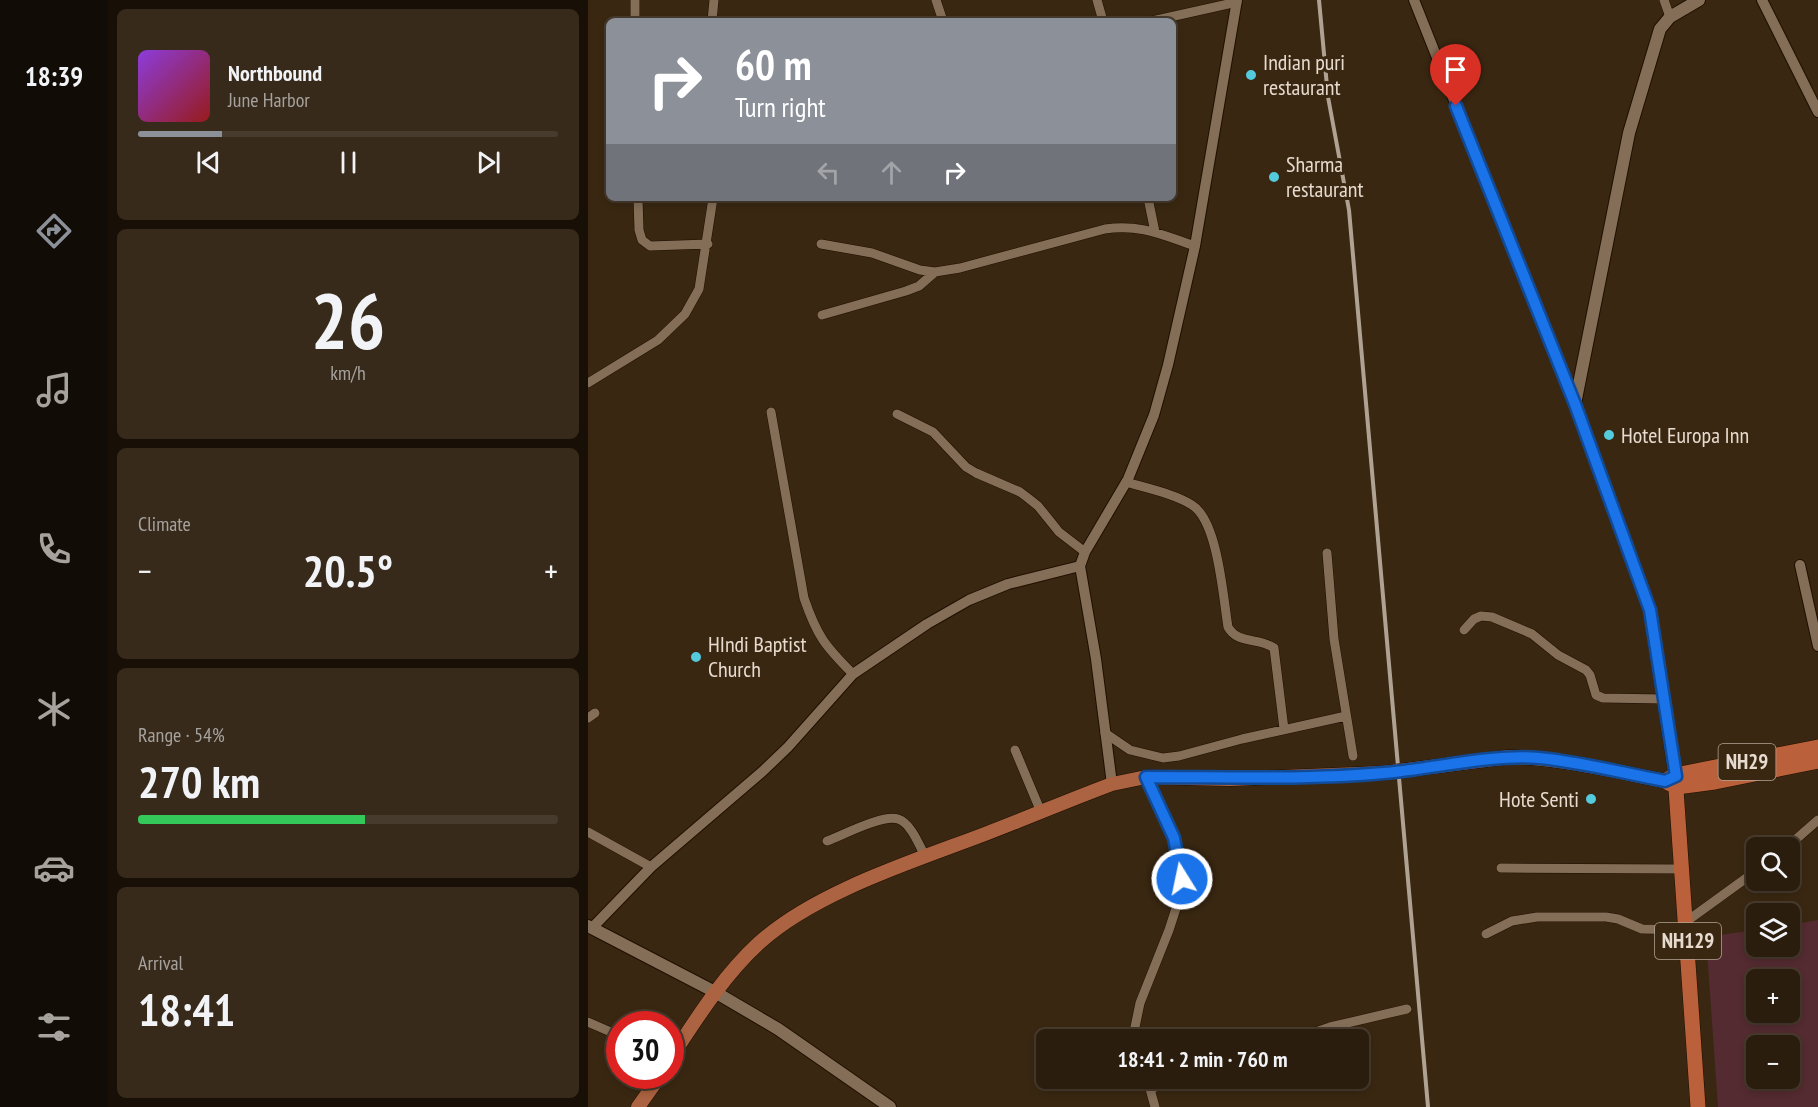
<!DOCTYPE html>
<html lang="en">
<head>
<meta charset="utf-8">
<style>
  body { margin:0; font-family:"PT Sans Narrow",sans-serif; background:#372a1b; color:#f1f3f6; height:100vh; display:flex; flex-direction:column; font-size:22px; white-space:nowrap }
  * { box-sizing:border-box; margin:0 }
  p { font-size:20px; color:#a6a29d }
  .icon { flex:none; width:33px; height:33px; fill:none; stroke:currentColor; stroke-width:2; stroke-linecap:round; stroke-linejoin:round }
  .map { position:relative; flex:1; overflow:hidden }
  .drawer { display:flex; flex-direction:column; gap:9px; padding:9px; background:#181007; width:480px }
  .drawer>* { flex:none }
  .top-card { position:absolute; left:18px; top:18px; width:570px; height:183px; border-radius:9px; box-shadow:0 3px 9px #0003,0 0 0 2px #473b2e; background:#8c9099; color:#fff; overflow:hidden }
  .controls { position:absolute; left:1158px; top:837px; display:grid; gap:12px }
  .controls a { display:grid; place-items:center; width:54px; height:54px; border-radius:9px; background:#2b1d0d; box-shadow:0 3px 9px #0003,0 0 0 2px #473b2e; font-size:30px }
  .speed { position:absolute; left:18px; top:1011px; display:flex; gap:12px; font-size:30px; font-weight:700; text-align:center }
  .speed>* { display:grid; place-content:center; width:78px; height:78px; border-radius:50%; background:#2b1d0d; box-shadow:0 3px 9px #0003,0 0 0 2px #473b2e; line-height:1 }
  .speed .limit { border:9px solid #d22; background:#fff; color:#111 }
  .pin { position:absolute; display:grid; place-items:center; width:51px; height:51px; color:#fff; margin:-62px -26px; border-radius:50% 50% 50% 0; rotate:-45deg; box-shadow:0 0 6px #0007 }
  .pin .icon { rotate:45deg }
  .me { position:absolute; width:66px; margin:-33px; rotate:350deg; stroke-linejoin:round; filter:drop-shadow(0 0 4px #0008) }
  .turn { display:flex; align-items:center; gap:21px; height:126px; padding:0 30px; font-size:27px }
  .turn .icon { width:78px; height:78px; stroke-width:2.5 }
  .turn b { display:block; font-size:42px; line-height:51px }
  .lanes { display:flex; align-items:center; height:57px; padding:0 30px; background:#0003; justify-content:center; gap:30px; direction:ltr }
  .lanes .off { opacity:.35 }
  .big { font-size:45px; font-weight:800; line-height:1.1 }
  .drawer .widget { flex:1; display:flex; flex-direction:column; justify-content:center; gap:9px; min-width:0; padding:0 21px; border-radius:9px; background:#372a1b }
  .drawer .dial { align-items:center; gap:0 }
  .dial b { font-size:78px; line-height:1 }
  .song { display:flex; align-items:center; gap:18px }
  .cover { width:72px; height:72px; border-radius:9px; background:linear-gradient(135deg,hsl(270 70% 55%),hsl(0 70% 35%)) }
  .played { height:6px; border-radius:3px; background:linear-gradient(90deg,#8c9099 20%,#473b2e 20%) }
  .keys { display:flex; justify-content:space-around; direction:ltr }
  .heat { display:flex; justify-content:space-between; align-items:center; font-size:33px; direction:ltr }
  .charge { height:9px; border-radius:4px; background:linear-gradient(90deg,#34c759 54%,#473b2e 0) }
  .trip { position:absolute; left:448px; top:1029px; width:333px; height:60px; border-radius:9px; background:#2b1d0d; box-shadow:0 3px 9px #0003,0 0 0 2px #473b2e; font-weight:800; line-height:60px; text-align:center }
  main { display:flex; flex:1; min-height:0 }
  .dock { display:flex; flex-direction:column; width:108px; justify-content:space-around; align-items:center; background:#110c05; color:#a6a29d }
  .dock .icon { width:42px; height:42px }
  .dock .active { color:#8c9099 }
  .dock b { font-size:27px; color:#f1f3f6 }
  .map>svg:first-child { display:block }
  .green { fill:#532b30; fill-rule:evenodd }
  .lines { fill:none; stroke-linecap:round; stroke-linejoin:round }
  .minor-casing { stroke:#200f00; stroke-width:10 }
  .tertiary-casing { stroke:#200f00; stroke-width:12 }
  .secondary-casing { stroke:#200f00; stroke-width:14 }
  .primary-casing { stroke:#200f00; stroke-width:15 }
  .trunk-casing { stroke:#200f00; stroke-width:16 }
  .minor { stroke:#846e57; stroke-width:9 }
  .tertiary { stroke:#846e57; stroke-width:10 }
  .secondary { stroke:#846e57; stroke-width:12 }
  .primary { stroke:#ac6341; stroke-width:14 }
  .trunk { stroke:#ba603a; stroke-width:15 }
  .rail { stroke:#b0a293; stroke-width:4 }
  .primary-bridge-casing { stroke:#200f00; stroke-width:15; stroke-linecap:butt }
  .primary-bridge { stroke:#ac6341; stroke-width:14 }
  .route-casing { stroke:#114b97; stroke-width:15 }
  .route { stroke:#1a73e8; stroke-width:10 }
  .poi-dot { fill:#54cadd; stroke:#392711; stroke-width:2 }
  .labels { text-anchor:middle; stroke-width:6; stroke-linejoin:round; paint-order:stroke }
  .shield { fill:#392711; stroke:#b3a596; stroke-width:1.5 }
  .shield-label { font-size:21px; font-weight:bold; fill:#e7dbcf }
  .poi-label { font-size:22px; fill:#e7dbcf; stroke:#392711; text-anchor:start }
</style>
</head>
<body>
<main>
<nav class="dock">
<b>18:39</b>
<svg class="icon active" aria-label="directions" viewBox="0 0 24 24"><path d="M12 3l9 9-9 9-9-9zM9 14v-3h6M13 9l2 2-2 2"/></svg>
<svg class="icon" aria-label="music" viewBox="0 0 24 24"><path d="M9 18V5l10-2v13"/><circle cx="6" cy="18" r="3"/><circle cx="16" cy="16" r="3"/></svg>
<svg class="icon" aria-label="phone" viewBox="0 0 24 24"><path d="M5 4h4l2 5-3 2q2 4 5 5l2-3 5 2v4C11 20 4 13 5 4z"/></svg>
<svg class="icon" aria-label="climate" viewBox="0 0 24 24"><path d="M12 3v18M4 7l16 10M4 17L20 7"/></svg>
<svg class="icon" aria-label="car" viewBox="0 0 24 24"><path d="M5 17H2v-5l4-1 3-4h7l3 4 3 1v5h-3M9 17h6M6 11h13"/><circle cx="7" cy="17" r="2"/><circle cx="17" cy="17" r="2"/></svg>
<svg class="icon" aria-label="filters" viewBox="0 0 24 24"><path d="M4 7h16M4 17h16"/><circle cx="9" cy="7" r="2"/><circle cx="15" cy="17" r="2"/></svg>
</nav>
<section class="drawer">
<div class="widget">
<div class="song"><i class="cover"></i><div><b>Northbound</b><p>June Harbor</p></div></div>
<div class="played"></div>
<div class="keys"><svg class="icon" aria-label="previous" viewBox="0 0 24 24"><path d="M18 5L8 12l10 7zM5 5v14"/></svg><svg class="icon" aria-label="pause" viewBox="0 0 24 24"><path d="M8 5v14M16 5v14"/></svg><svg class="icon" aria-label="next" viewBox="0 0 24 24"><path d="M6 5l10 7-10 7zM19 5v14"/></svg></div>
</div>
<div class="widget dial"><b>26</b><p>km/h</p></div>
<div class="widget"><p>Climate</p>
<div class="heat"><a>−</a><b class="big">20.5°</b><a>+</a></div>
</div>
<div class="widget"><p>Range · 54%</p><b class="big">270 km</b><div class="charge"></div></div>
<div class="widget"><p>Arrival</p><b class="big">18:41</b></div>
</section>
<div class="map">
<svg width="1230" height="1107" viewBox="0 0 1230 1107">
  <rect width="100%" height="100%" fill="#392711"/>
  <path class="green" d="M1230,920V1107H1130L1118,937L1168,930V946H1202V925ZM1168,980H1202V1012H1168ZM1168,1046H1202V1078H1168Z"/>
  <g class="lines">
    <g class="minor-casing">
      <path id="minor" d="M348,0L355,21
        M509,0L515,21
        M1076,0L1082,17
        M47,21V0
        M124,21L126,0
        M564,21L649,2
        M50,198L51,230L54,240L62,246L120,244
        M560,198L567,232
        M233,244L284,253L332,270L347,272L372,268L517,229C553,224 574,235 607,246
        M234,315L318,291L331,286L347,272
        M0,383L70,340L97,314L111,289L125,198
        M183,412L216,598C229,636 237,646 265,674
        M309,414L345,432L378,467L388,473L432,492L440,498L450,506L471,532L497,552
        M538,482C558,488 587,494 604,505C630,521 635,597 640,627C650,645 671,637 686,648L696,729
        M739,553L746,639L765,756
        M876,630L886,619L893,616L904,617L944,634L970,655L998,670L1002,675L1008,695L1015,698L1076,699
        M0,718L7,713
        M517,733L542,750L575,758L591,756L654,739L758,716
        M427,750L453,812
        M0,832L63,867
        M239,841C255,835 295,814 310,819C323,823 331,845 337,856
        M1198,848L1230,820
        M913,868L1095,869
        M1099,921L1168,871
        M898,934L924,921L949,917H1018L1030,919L1054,929L1099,930
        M0,1022L32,1036
        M550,1040L547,1027L552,1003L581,930L592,896L594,879L586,838L558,777
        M704,1040L742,1027L819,1009
        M559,1078L567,1107
        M562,1089L596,1078"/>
    </g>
    <g class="tertiary-casing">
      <path id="tertiary" d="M826,0L987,404
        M1174,0L1230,112
        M1212,565L1230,646
        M524,784L508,659L492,566L497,552L540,479L566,415L580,365L607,246L649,0
        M4,928L63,867L175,771L200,747L265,674L339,624L381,600L420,584L492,566"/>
    </g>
    <g class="secondary-casing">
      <path id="secondary" d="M1087,775L1062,610L987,404L1041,133L1072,29L1082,17L1111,0
        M0,926L127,992L190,1029L302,1107"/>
    </g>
    <g class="primary-casing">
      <path id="primary" d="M921,757C974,758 1025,771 1077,781
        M82,1059C109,1018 135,976 171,943C227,892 326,861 397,834C439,818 481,800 524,784L558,777L642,779
        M50,1107L72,1076"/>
    </g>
    <g class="trunk-casing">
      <path id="trunk" d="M1087,775L1110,1107
        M1077,781L1087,775L1230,747
        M1080,783L1089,787L1127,782L1230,761"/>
    </g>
    <use href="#minor" class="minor"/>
    <use href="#tertiary" class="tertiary"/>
    <use href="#secondary" class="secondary"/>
    <use href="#primary" class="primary"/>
    <use href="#trunk" class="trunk"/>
    <path class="rail" d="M731,0L740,97L761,210L840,1107"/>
    <g class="primary-bridge-casing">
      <path id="primary-bridge" d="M642,779L795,773L921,757"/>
    </g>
    <use href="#primary-bridge" class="primary-bridge"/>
  </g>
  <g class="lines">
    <g class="route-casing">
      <path id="route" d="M594,879L586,838L558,777C637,777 717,780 796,773C845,769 903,754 951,758C993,762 1035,773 1077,781L1088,776L1062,610L987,404L868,106"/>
    </g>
    <use href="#route" class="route"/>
  </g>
  <g class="poi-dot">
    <circle cx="663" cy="75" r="6"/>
    <circle cx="686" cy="177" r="6"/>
    <circle cx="1021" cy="435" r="6"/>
    <circle cx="108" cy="657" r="6"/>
    <circle cx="1003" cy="799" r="6"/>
  </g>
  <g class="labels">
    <g class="shield">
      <rect x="1130.5" y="744" width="57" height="36" rx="4.5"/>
      <rect x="1067" y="923" width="66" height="36" rx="4.5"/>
    </g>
    <g class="shield-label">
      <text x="1159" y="769">NH29</text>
      <text x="1100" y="948">NH129</text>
    </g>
    <g class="poi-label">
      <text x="675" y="70">Indian puri<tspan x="675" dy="25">restaurant</tspan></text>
      <text x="698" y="172">Sharma<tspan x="698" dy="25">restaurant</tspan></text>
      <text x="1033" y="443">Hotel Europa Inn</text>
      <text x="120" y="652">HIndi Baptist<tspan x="120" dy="25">Church</tspan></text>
      <text x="991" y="807" text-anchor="end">Hote Senti</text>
    </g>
  </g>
</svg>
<div class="controls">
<a><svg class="icon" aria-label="search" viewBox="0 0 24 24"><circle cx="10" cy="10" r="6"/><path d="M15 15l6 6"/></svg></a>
<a><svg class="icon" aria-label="layers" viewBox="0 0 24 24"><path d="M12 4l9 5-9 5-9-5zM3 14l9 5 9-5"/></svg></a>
<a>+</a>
<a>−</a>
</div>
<div class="speed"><div class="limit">30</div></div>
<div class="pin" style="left:868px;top:106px;background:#d93025"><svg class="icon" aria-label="arrive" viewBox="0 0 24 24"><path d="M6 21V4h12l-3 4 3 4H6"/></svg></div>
<svg class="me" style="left:594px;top:879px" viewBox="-20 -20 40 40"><circle r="17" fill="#1a73e8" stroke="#fff" stroke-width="3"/><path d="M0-11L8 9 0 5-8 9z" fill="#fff"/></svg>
<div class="trip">18:41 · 2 min · 760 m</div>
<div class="top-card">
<div class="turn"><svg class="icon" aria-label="right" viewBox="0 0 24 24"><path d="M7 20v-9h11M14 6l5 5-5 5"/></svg><div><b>60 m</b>Turn right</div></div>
<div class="lanes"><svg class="icon off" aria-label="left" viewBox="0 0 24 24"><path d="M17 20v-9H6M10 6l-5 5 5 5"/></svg><svg class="icon off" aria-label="ahead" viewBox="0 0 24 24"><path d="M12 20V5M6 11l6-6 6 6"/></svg><svg class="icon" aria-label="right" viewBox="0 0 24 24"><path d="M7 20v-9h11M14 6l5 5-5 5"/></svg></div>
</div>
</div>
</main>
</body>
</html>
